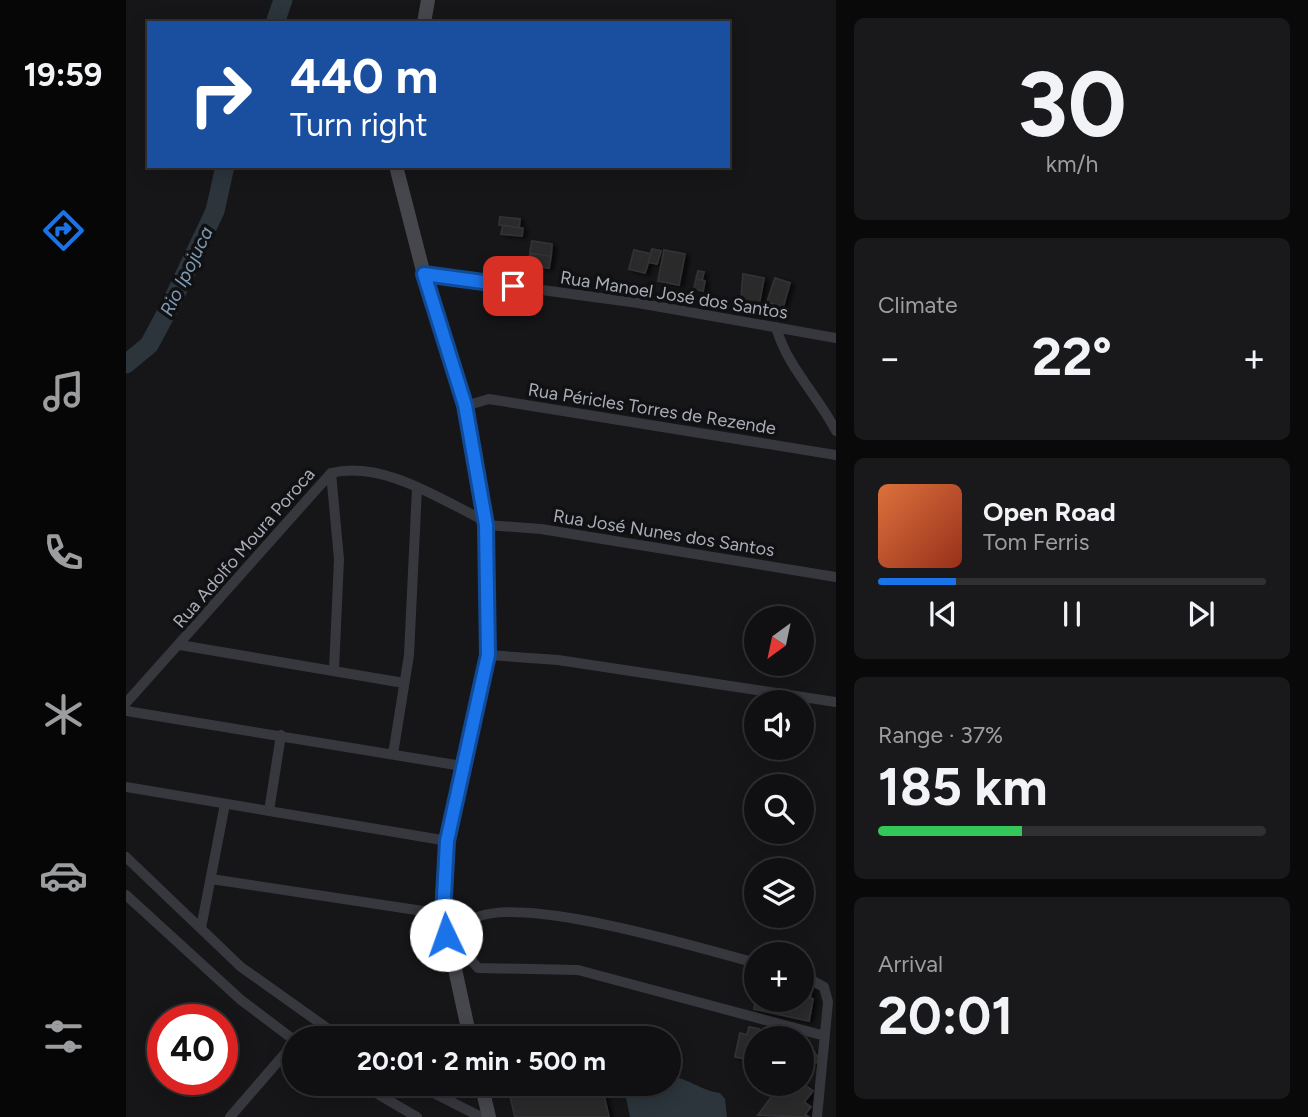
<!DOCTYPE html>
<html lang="en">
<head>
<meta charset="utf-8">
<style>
  body { margin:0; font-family:Figtree,sans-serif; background:#19191b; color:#f1f3f6; height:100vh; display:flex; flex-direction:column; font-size:26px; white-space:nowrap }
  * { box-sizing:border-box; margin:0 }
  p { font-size:23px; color:#9c9d9f }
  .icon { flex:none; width:38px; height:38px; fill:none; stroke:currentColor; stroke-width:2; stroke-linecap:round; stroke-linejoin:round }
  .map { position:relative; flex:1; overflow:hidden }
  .side { display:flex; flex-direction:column; gap:18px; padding:18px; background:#09090a; width:472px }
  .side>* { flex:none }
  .banner { position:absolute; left:21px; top:21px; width:583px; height:147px; border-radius:0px; box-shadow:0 4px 18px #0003,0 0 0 2px #303032; background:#1a4fa0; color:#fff; overflow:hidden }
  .needle { width:46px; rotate:213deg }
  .tools { position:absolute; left:618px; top:606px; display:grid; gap:14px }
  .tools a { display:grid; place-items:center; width:70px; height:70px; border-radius:50%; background:#101012; box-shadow:0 4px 18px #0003,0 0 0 2px #303032; font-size:35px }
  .speed { position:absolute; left:21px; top:1004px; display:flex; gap:14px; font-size:35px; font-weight:700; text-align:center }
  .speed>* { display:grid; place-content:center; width:91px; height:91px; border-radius:50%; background:#101012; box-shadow:0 4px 18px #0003,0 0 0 2px #303032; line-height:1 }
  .speed .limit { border:10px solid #d22; background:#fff; color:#111 }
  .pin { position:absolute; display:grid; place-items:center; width:60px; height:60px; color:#fff; margin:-30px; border-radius:14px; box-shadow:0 4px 10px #0006 }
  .me { position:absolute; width:77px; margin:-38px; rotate:357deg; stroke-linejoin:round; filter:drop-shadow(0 0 5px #0008) }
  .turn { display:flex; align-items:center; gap:24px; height:147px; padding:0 28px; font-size:32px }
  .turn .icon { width:91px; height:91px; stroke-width:2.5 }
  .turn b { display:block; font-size:49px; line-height:60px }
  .big { font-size:52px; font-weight:700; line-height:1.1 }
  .side .widget { flex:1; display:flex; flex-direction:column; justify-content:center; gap:10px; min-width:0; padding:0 24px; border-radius:10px; background:#19191b }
  .side .dial { align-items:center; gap:0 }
  .dial b { font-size:91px; line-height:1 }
  .song { display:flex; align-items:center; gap:21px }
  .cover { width:84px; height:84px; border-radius:10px; background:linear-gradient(135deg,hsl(20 70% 55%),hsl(10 70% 35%)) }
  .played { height:7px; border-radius:4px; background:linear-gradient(90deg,#1a73e8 20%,#303032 20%) }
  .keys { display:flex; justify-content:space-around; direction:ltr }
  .heat { display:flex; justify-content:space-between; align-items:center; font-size:38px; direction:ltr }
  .charge { height:10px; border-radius:5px; background:linear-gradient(90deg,#34c759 37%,#303032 0) }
  .trip { position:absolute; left:156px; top:1026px; width:399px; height:70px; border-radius:35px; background:#101012; box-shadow:0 4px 18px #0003,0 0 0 2px #303032; font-weight:700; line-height:70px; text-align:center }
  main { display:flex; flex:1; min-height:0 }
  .dock { display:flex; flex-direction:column; width:126px; justify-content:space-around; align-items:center; background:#060607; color:#9c9d9f }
  .dock .icon { width:49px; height:49px }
  .dock .selected { color:#1a73e8 }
  .dock b { font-size:32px; color:#f1f3f6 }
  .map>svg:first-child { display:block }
  .water { fill:#2c353c }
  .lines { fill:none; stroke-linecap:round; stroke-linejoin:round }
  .river { stroke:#2c353c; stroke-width:19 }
  .building { fill:#29292c; stroke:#303034; stroke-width:2; filter:url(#shadow) }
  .street { stroke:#37383d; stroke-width:10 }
  .secondary { stroke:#45474d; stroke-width:14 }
  .route-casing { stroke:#114b97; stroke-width:18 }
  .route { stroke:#1a73e8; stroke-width:12 }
  .labels { text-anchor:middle; stroke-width:7; stroke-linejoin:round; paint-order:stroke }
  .street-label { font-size:18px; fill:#a8adb8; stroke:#111113 }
  .water-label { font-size:19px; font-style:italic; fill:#7f9bb3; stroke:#111113 }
</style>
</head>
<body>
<main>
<nav class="dock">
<b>19:59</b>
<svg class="icon selected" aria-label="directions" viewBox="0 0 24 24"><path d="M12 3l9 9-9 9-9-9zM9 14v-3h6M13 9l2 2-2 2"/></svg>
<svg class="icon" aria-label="music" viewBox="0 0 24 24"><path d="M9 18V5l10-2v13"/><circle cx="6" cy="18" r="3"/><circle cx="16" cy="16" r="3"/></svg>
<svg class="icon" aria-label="phone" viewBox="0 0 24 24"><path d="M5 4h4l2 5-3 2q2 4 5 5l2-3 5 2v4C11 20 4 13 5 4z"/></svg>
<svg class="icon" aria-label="climate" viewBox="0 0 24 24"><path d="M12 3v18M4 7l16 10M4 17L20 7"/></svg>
<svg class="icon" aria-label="car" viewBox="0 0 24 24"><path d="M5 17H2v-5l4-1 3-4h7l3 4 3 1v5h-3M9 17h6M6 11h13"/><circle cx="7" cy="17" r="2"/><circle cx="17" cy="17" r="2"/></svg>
<svg class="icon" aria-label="filters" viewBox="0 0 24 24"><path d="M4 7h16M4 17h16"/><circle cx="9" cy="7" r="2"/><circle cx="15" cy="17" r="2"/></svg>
</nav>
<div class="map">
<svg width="710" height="1117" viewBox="0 0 710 1117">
  <defs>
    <filter id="shadow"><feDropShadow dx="4" dy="2" stdDeviation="2" flood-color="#0009"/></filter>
  </defs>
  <rect width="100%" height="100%" fill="#161618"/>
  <path class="water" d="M543,1076C563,1078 575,1091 594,1093L599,1099L601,1117H504L497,1083H542Z"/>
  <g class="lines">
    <path class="river" d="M149,23L157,0
      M0,364L23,345L43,308L89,211L99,166"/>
  </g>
  <path class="building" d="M374,217L394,219L393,228L373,225Z
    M377,225L397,228L396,236L375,234Z
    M406,241L426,244L425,256L404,253Z
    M526,249L535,251L531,264L522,262Z
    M508,250L525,254L519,273L503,269Z
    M538,250L559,254L553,285L532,281Z
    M404,253L425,256L423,268L403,265Z
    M572,271L578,272L576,280L570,279Z
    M617,274L638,278L633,305L615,301Z
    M649,278L664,283L657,307L641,302Z
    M570,279L579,281L577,291L568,289Z
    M676,986L686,988L684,998L687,999L683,1021L628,1009L630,998L676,999Z
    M623,1027L633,1029L631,1036L637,1038H630V1061L609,1057L614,1033L621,1035Z
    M640,1030L650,1032L649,1038H638Z
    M687,1050L694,1060L685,1066L678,1056Z
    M381,1083H475L483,1117H389Z
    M665,1083H676L687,1091L678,1102L685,1107L679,1114L683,1117L632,1115L655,1084L661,1089Z"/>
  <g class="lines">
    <path class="street" d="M298,274L512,303L710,338
      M650,327C661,367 691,394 710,431
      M339,406L363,399L710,455
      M205,473L213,559L208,670
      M360,525L415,529L710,577
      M54,645L278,683
      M362,655L432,660L710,702
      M0,703L205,473C256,460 314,499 359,521
      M0,711L336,766
      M267,754L283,655L291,488
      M0,787L322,841
      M143,811L155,735
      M0,857L115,967L215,1038
      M85,879L317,914
      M0,895L115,1000L168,1040
      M75,928L99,804
      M630,963C587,952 364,883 340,926L346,961L352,968L452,970L699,1036
      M676,975L698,987L702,1002L691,1117
      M233,1083L291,1117
      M288,1083L355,1117
      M104,1117L168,1043"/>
    <path class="secondary" d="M298,23L302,0
      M270,166L305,302L335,392L360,525L362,655L322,841L317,914L344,1038
      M355,1083L363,1117"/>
  </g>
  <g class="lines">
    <g class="route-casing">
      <path id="route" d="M320,935L317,914L321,841L362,655L360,525L339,405L298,274L387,286"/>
    </g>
    <use href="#route" class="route"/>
  </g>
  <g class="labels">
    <g class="street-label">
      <text transform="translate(548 295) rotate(9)" y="6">Rua Manoel José dos Santos</text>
      <text transform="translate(526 409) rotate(9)" y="6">Rua Péricles Torres de Rezende</text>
      <text transform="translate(538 533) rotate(9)" y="6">Rua José Nunes dos Santos</text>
      <text transform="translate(118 548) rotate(-49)" y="6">Rua Adolfo Moura Poroca</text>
    </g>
    <g class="water-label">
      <text transform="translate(60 271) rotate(-64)" y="7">Rio Ipojuca</text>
    </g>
  </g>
</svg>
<div class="tools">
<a><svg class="needle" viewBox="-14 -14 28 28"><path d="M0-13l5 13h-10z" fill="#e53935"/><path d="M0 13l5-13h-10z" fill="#9c9d9f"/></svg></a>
<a><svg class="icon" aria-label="sound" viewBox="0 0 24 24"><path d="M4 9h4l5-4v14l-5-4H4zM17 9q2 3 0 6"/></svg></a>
<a><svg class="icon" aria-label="search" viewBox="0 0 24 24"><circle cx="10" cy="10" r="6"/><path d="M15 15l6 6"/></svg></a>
<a><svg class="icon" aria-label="layers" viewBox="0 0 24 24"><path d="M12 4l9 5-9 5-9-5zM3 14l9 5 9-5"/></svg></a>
<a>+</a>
<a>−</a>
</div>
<div class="speed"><div class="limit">40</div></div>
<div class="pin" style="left:387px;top:286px;background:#d93025"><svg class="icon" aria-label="arrive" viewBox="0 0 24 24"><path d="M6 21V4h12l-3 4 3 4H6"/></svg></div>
<svg class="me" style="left:320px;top:935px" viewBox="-20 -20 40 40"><circle r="19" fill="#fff"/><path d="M0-13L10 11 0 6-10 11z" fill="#1a73e8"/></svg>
<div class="trip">20:01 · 2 min · 500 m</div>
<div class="banner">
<div class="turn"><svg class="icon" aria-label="right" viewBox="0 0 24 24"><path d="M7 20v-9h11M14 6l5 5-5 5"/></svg><div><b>440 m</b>Turn right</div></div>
</div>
</div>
<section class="side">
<div class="widget dial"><b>30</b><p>km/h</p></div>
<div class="widget"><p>Climate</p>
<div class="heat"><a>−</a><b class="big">22°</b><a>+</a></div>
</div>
<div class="widget">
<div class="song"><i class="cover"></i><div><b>Open Road</b><p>Tom Ferris</p></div></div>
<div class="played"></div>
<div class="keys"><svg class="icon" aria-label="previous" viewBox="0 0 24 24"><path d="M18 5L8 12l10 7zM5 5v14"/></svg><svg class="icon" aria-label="pause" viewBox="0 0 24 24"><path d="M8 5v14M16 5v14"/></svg><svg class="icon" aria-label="next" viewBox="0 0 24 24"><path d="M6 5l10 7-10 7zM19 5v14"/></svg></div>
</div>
<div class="widget"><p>Range · 37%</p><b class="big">185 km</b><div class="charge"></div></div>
<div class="widget"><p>Arrival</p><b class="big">20:01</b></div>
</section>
</main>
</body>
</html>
